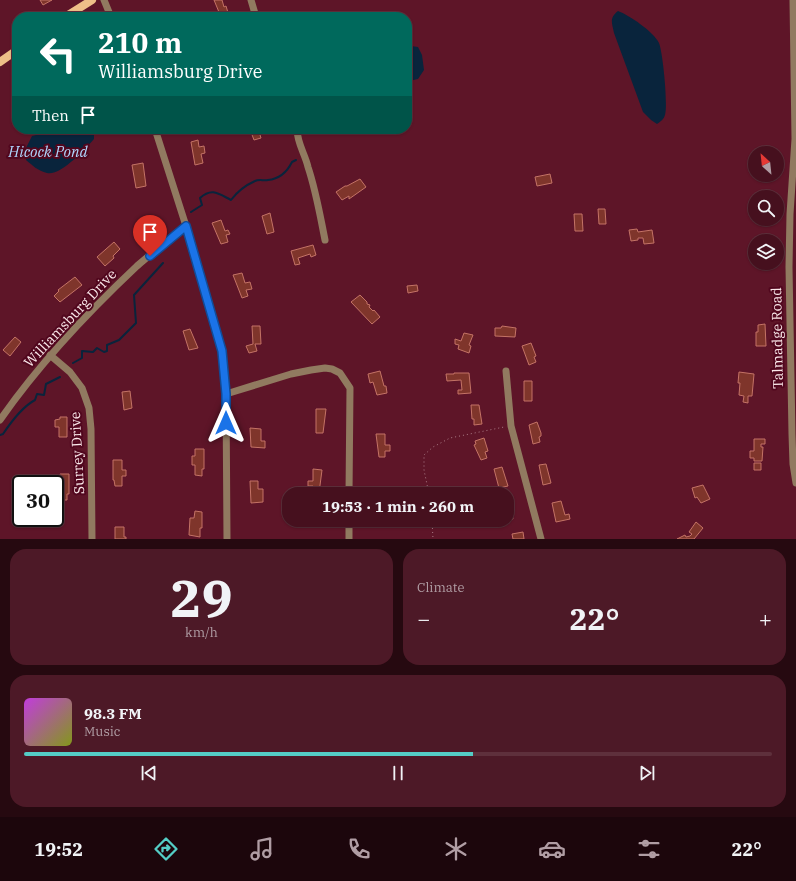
<!DOCTYPE html>
<html lang="en">
<head>
<meta charset="utf-8">
<style>
  body { margin:0; font-family:"IBM Plex Serif",serif; background:#4d1927; color:#f1f3f6; height:100vh; display:flex; flex-direction:column; font-size:15px; white-space:nowrap }
  * { box-sizing:border-box; margin:0 }
  p { font-size:13px; color:#b09da4 }
  .icon { flex:none; width:22px; height:22px; fill:none; stroke:currentColor; stroke-width:2; stroke-linecap:round; stroke-linejoin:round }
  .map { position:relative; height:539px; overflow:hidden }
  .sheet { display:flex; flex-direction:column; gap:10px; padding:10px; background:#260910; flex:1 }
  .sheet>* { flex:none }
  .hud { position:absolute; left:12px; top:12px; width:400px; height:122px; border-radius:16px; box-shadow:0 1px 3px #0004,0 0 0 1px #5e303c; background:#00695c; color:#fff; overflow:hidden }
  .needle { width:26px; rotate:333deg }
  .tools { position:absolute; left:748px; top:146px; display:grid; gap:8px }
  .tools a { display:grid; place-items:center; width:36px; height:36px; border-radius:50%; background:#46101e; box-shadow:0 1px 3px #0004,0 0 0 1px #5e303c; font-size:20px }
  .speed { position:absolute; left:12px; top:475px; display:flex; gap:8px; font-size:20px; font-weight:700; text-align:center }
  .speed>* { display:grid; place-content:center; width:52px; height:52px; border-radius:50%; background:#46101e; box-shadow:0 1px 3px #0004,0 0 0 1px #5e303c; line-height:1 }
  .speed .limit { border:2px solid #111; border-radius:6px; background:#fff; color:#111 }
  .pin { position:absolute; display:grid; place-items:center; width:34px; height:34px; color:#fff; margin:-41px -17px; border-radius:50% 50% 50% 0; rotate:-45deg; box-shadow:0 0 4px #0007 }
  .pin .icon { rotate:45deg }
  .me { position:absolute; width:44px; margin:-22px; rotate:0deg; stroke-linejoin:round; filter:drop-shadow(0 0 3px #0008) }
  .turn { display:flex; align-items:center; gap:14px; height:84px; padding:0 20px; font-size:18px }
  .turn .icon { width:52px; height:52px; stroke-width:2.5 }
  .turn b { display:block; font-size:28px; line-height:34px }
  .then { display:flex; align-items:center; height:38px; padding:0 20px; background:#0003; gap:8px; font-size:15px }
  .big { font-size:30px; font-weight:700; line-height:1.1 }
  .sheet .tile { flex:1; display:flex; flex-direction:column; justify-content:center; gap:6px; min-width:0; padding:0 14px; border-radius:16px; background:#4d1927 }
  .sheet .dial { align-items:center; gap:0 }
  .dial b { font-size:52px; line-height:1 }
  .song { display:flex; align-items:center; gap:12px }
  .cover { width:48px; height:48px; border-radius:6px; background:linear-gradient(135deg,hsl(290 70% 55%),hsl(70 70% 35%)) }
  .played { height:4px; border-radius:2px; background:linear-gradient(90deg,#54cdc6 60%,#5e303c 60%) }
  .keys { display:flex; justify-content:space-around; direction:ltr }
  .heat { display:flex; justify-content:space-between; align-items:center; font-size:22px; direction:ltr }
  .sheet .tiles { flex:1; display:grid; gap:10px; grid-template-columns:1fr 1fr }
  .tile:last-child { grid-column:span 2 }
  .trip { position:absolute; left:282px; top:487px; width:232px; height:40px; border-radius:16px; background:#46101e; box-shadow:0 1px 3px #0004,0 0 0 1px #5e303c; font-weight:700; line-height:40px; text-align:center }
  .tab-bar { display:flex; height:64px; justify-content:space-around; align-items:center; background:#1c060c; color:#b09da4 }
  .tab-bar .icon { width:28px; height:28px }
  .tab-bar .active { color:#54cdc6 }
  .tab-bar b { font-size:18px; color:#f1f3f6 }
  .map>svg:first-child { display:block }
  .water { fill:#09243c }
  .lines { fill:none; stroke-linecap:round; stroke-linejoin:round }
  .stream { stroke:#09243c; stroke-width:2 }
  .building { fill:#7f352b; stroke:#c47366 }
  .path { stroke:#ac7e88; stroke-width:1; stroke-dasharray:1 3; stroke-linecap:butt }
  .minor { stroke:#917a60; stroke-width:7 }
  .major { stroke:#eebf88; stroke-width:8 }
  .route-casing { stroke:#114b97; stroke-width:10 }
  .route { stroke:#1a73e8; stroke-width:7 }
  .labels { text-anchor:middle; stroke-width:4; stroke-linejoin:round; paint-order:stroke }
  .street-label { font-size:14px; fill:#fbe8ea; stroke:#51071e }
  .water-label { font-size:15px; font-style:italic; fill:#b0d6fd; stroke:#51071e }
</style>
</head>
<body>
<div class="map">
<svg width="796" height="539" viewBox="0 0 796 539">
  <rect width="100%" height="100%" fill="#5e1528"/>
  <path class="water" d="M618,11C629,15 654,32 659,43C663,53 668,105 665,115C664,119 661,121 657,124L651,120L643,112L614,33C612,23 609,18 618,11Z
    M411,46L418,47L422,55L424,70L418,79L409,81L407,80V47Z
    M61,129H94V139C85,149 61,176 47,173C38,171 32,165 26,160L25,150L32,136Z"/>
  <g class="lines">
    <path class="stream" d="M191,212L202,205L200,198C212,187 219,194 231,200C237,192 246,185 255,181C259,179 264,181 268,180C279,179 287,172 292,162L296,160
      M73,363L82,358V351L93,352L97,348L104,352L107,351V345L119,340L136,323L134,295L163,263
      M0,435L3,434C11,422 22,407 35,400L37,394L44,395L46,384L60,377"/>
  </g>
  <path class="building" d="M40,0H52L43,5Z
    M214,0H222L224,7L226,6L229,16L221,17Z
    M251,129H271L272,131L260,135L261,138L254,140L251,132Z
    M198,140L199,147L204,146L205,153L201,154L203,163L195,165L191,142Z
    M143,163L146,186L136,188L132,165Z
    M550,174L552,183L537,186L535,177Z
    M360,179L366,187L349,199V196L342,200L336,192L345,186H347Z
    M598,209H605L606,224H599Z
    M270,213L274,232L267,234L262,216Z
    M574,214H582L583,231H575Z
    M221,220L225,231L228,230L230,234L226,235L228,242L221,244L212,223Z
    M637,229L638,232L652,230L654,243L644,244L643,238H638V240L631,241L629,230Z
    M114,242L120,249L113,256L114,258L105,266L97,257Z
    M313,245L316,255L311,257L310,254L298,258L300,264L295,265L291,251Z
    M242,273L245,283L250,282L252,289L246,290L248,296L242,298L233,275Z
    M75,277L82,285L60,302L54,296L59,291L58,290Z
    M417,285L418,291L408,293L407,286Z
    M360,295L367,302V304L370,305L369,307L373,311L374,310L380,317L372,324L351,302Z
    M765,324L766,346H756V332H758V325Z
    M252,326H260L261,344H255L257,351L249,353L246,346L253,344Z
    M502,326L516,328L515,337L495,336V328H501Z
    M190,329L198,348L189,350L183,331Z
    M464,333L473,335L469,345L471,346L469,353L458,349L459,345L455,344V339L461,341Z
    M15,337L21,342L10,356L3,350Z
    M531,343L536,356L534,357L536,362L529,365L522,346Z
    M380,371L384,386H386L387,393L377,395L373,382L370,383L368,374Z
    M739,372L754,374L752,396H748V403L743,402L744,396L739,395L740,383H738Z
    M454,373H469L471,393L458,394V390H462L461,380L447,381L446,374H454Z
    M524,381H532V401H524Z
    M130,391L132,408L124,410L122,392Z
    M471,405H479L482,424L474,425V419H472Z
    M316,409H326L323,433H316Z
    M60,417H67V437H59V427H55V420L60,419Z
    M537,422L541,433V436L539,437L540,442L533,444L529,425Z
    M250,428L261,429V441H265V448L251,447Z
    M376,434H385V445H390V451H385V457H379Z
    M484,438L488,451L485,452L487,458L481,460L474,445L476,444L475,441Z
    M754,439H765V444H761V447H763L762,461H754V458H750V451H754Z
    M195,449H204V469H202V476L195,475V465H192V456H195Z
    M113,460H122V470H126V476H122V486H115L114,480H113Z
    M754,463H761V470H754Z
    M546,464L551,483L543,485L539,465Z
    M502,467L508,486L499,488L494,469Z
    M313,469L322,470L319,493H313V486H308V481H313Z
    M60,474H69V494H67V500H60Z
    M250,481H258V489H263V502L251,503Z
    M703,485L710,499L701,503L697,497L695,498L692,488Z
    M509,499L513,519L506,521L507,500Z
    M561,501L565,515L569,514L570,519L556,522L552,503Z
    M195,511L202,512V528H200V537L189,535L190,518H194Z
    M376,520H388V521L384,520V523H376Z
    M696,522L703,528L694,539H677L685,535L686,537L690,536L692,534L689,532Z
    M115,527H124V537H126V539H115Z
    M523,532L524,539H513L512,534Z"/>
  <g class="lines">
    <path class="path" d="M429,494L424,470V455L433,447L450,438L504,427
      M432,520L433,539"/>
    <path class="minor" d="M104,0L111,17
      M251,0L256,17
      M793,0L795,139L790,214L789,267L792,434L793,464L796,483
      M155,129L186,226L222,351L226,394L227,539
      M297,129C297,143 305,154 308,167C316,191 320,215 325,240
      M50,355L70,372L82,388L89,408L91,429L92,539
      M506,371L511,426L541,539
      M226,394L291,374L311,370L325,368L332,369L340,373L350,388L349,494
      M0,420C39,364 87,313 137,266C153,252 170,239 186,226
      M349,520V539"/>
    <path class="major" d="M65,17L92,0
      M0,62L17,50"/>
  </g>
  <g class="lines">
    <g class="route-casing">
      <path id="route" d="M150,256L186,226L222,351L226,394V423"/>
    </g>
    <use href="#route" class="route"/>
  </g>
  <g class="labels">
    <g class="street-label">
      <text transform="translate(70 318) rotate(-47)" y="5">Williamsburg Drive</text>
      <text transform="translate(777 338) rotate(-91)" y="5">Talmadge Road</text>
      <text transform="translate(77 453) rotate(-93)" y="5">Surrey Drive</text>
    </g>
    <g class="water-label">
      <text x="48" y="157">Hicock Pond</text>
    </g>
  </g>
</svg>
<div class="tools">
<a><svg class="needle" viewBox="-14 -14 28 28"><path d="M0-13l5 13h-10z" fill="#e53935"/><path d="M0 13l5-13h-10z" fill="#b09da4"/></svg></a>
<a><svg class="icon" aria-label="search" viewBox="0 0 24 24"><circle cx="10" cy="10" r="6"/><path d="M15 15l6 6"/></svg></a>
<a><svg class="icon" aria-label="layers" viewBox="0 0 24 24"><path d="M12 4l9 5-9 5-9-5zM3 14l9 5 9-5"/></svg></a>
</div>
<div class="speed"><div class="limit">30</div></div>
<div class="pin" style="left:150px;top:256px;background:#d93025"><svg class="icon" aria-label="arrive" viewBox="0 0 24 24"><path d="M6 21V4h12l-3 4 3 4H6"/></svg></div>
<svg class="me" style="left:226px;top:423px" viewBox="-20 -20 40 40"><path d="M0-17L14 15 0 8-14 15z" fill="#1a73e8" stroke="#fff" stroke-width="4"/></svg>
<div class="trip">19:53 · 1 min · 260 m</div>
<div class="hud">
<div class="turn"><svg class="icon" aria-label="left" viewBox="0 0 24 24"><path d="M17 20v-9H6M10 6l-5 5 5 5"/></svg><div><b>210 m</b>Williamsburg Drive</div></div>
<div class="then">Then<svg class="icon" aria-label="arrive" viewBox="0 0 24 24"><path d="M6 21V4h12l-3 4 3 4H6"/></svg></div>
</div>
</div>
<section class="sheet">
<div class="tiles">
<div class="tile dial"><b>29</b><p>km/h</p></div>
<div class="tile"><p>Climate</p>
<div class="heat"><a>−</a><b class="big">22°</b><a>+</a></div>
</div>
<div class="tile">
<div class="song"><i class="cover"></i><div><b>98.3 FM</b><p>Music</p></div></div>
<div class="played"></div>
<div class="keys"><svg class="icon" aria-label="previous" viewBox="0 0 24 24"><path d="M18 5L8 12l10 7zM5 5v14"/></svg><svg class="icon" aria-label="pause" viewBox="0 0 24 24"><path d="M8 5v14M16 5v14"/></svg><svg class="icon" aria-label="next" viewBox="0 0 24 24"><path d="M6 5l10 7-10 7zM19 5v14"/></svg></div>
</div>
</div>
</section>
<nav class="tab-bar">
<b>19:52</b>
<svg class="icon active" aria-label="directions" viewBox="0 0 24 24"><path d="M12 3l9 9-9 9-9-9zM9 14v-3h6M13 9l2 2-2 2"/></svg>
<svg class="icon" aria-label="music" viewBox="0 0 24 24"><path d="M9 18V5l10-2v13"/><circle cx="6" cy="18" r="3"/><circle cx="16" cy="16" r="3"/></svg>
<svg class="icon" aria-label="phone" viewBox="0 0 24 24"><path d="M5 4h4l2 5-3 2q2 4 5 5l2-3 5 2v4C11 20 4 13 5 4z"/></svg>
<svg class="icon" aria-label="climate" viewBox="0 0 24 24"><path d="M12 3v18M4 7l16 10M4 17L20 7"/></svg>
<svg class="icon" aria-label="car" viewBox="0 0 24 24"><path d="M5 17H2v-5l4-1 3-4h7l3 4 3 1v5h-3M9 17h6M6 11h13"/><circle cx="7" cy="17" r="2"/><circle cx="17" cy="17" r="2"/></svg>
<svg class="icon" aria-label="filters" viewBox="0 0 24 24"><path d="M4 7h16M4 17h16"/><circle cx="9" cy="7" r="2"/><circle cx="15" cy="17" r="2"/></svg>
<b>22°</b>
</nav>
</body>
</html>
